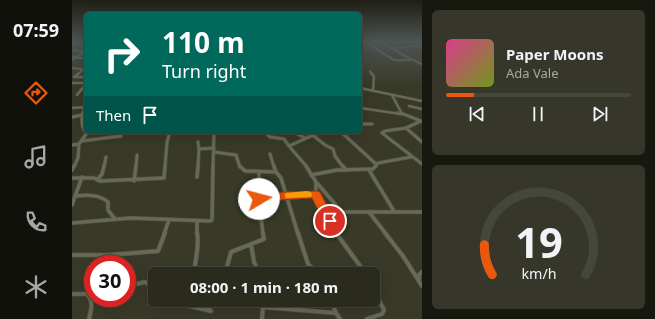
<!DOCTYPE html>
<html lang="en">
<head>
<meta charset="utf-8">
<style>
  body { margin:0; font-family:"Noto Sans",sans-serif; background:#36372a; color:#f1f3f6; height:100vh; display:flex; flex-direction:column; font-size:15px; white-space:nowrap }
  * { box-sizing:border-box; margin:0 }
  p { font-size:13px; color:#a5a7a4 }
  .icon { flex:none; width:22px; height:22px; fill:none; stroke:currentColor; stroke-width:2; stroke-linecap:round; stroke-linejoin:round }
  .map { position:relative; flex:1; overflow:hidden }
  .sheet { display:flex; flex-direction:column; gap:10px; padding:10px; background:#171810; width:233px }
  .sheet>* { flex:none }
  .guide { position:absolute; left:12px; top:12px; width:278px; height:122px; border-radius:6px; box-shadow:0 4px 16px #0002,0 0 0 1px #46473b; background:#00695c; color:#fff; overflow:hidden }
  .speed { position:absolute; left:12px; top:255px; display:flex; gap:8px; font-size:20px; font-weight:700; text-align:center }
  .speed>* { display:grid; place-content:center; width:52px; height:52px; border-radius:50%; background:#2a2b1d; box-shadow:0 4px 16px #0002,0 0 0 1px #46473b; line-height:1 }
  .speed .limit { border:6px solid #d22; background:#fff; color:#111 }
  .pin { position:absolute; display:grid; place-items:center; width:34px; height:34px; color:#fff; margin:-17px; border:2px solid #fff; border-radius:50%; box-shadow:0 1px 4px #0007 }
  .me { position:absolute; width:44px; margin:-22px; rotate:82deg; stroke-linejoin:round; filter:drop-shadow(0 0 3px #0008) }
  .turn { display:flex; align-items:center; gap:14px; height:84px; padding:0 12px; font-size:18px }
  .turn .icon { width:52px; height:52px; stroke-width:2.5 }
  .turn b { display:block; font-size:28px; line-height:34px }
  .then { display:flex; align-items:center; height:38px; padding:0 12px; background:#0003; gap:8px; font-size:15px }
  .sheet .tile { flex:1; display:flex; flex-direction:column; justify-content:center; gap:6px; min-width:0; padding:0 14px; border-radius:6px; background:#36372a }
  .sheet .dial { align-items:center; gap:0 }
  .dial svg { height:104px; overflow:visible; fill:none; stroke:#46473b; stroke-width:7; stroke-linecap:round; text-anchor:middle }
  .dial text { fill:#f1f3f6; stroke:none }
  .song { display:flex; align-items:center; gap:12px }
  .cover { width:48px; height:48px; border-radius:6px; background:linear-gradient(135deg,hsl(330 70% 55%),hsl(80 70% 35%)) }
  .played { height:4px; border-radius:2px; background:linear-gradient(90deg,#ea580c 15%,#46473b 15%) }
  .keys { display:flex; justify-content:space-around; direction:ltr }
  .trip { position:absolute; left:76px; top:267px; width:232px; height:40px; border-radius:6px; background:#2a2b1d; box-shadow:0 4px 16px #0002,0 0 0 1px #46473b; font-weight:700; line-height:40px; text-align:center }
  main { display:flex; flex:1; min-height:0 }
  .dock { display:flex; flex-direction:column; width:72px; justify-content:space-around; align-items:center; background:#11110c; color:#a5a7a4 }
  .dock .icon { width:28px; height:28px }
  .dock .on { color:#ea580c }
  .dock b { font-size:18px; color:#f1f3f6 }
  .map>svg:first-child { display:block }
  .lines { fill:none; stroke-linecap:round; stroke-linejoin:round }
  .minor-far4-casing { stroke:#545546; stroke-width:2.5 }
  .minor-far3-casing { stroke:#545546; stroke-width:3 }
  .minor-far2-casing { stroke:#545546; stroke-width:4 }
  .minor-far1-casing { stroke:#545546; stroke-width:4.5 }
  .minor-casing { stroke:#545546; stroke-width:5 }
  .tertiary-far1-casing { stroke:#545546; stroke-width:2.5 }
  .tertiary-casing { stroke:#545546; stroke-width:3 }
  .minor-far4 { stroke:#686a56; stroke-width:1.5 }
  .minor-far3 { stroke:#686a56; stroke-width:2 }
  .minor-far2 { stroke:#686a56; stroke-width:2.5 }
  .minor-far1 { stroke:#686a56; stroke-width:3 }
  .minor { stroke:#686a56; stroke-width:3.5 }
  .tertiary-far1 { stroke:#686a56; stroke-width:1.5 }
  .tertiary { stroke:#686a56; stroke-width:2 }
  .route { fill:#ea580c; stroke:#983908 }
  .slow { fill:#f59e0b }
</style>
</head>
<body>
<main>
<nav class="dock">
<b>07:59</b>
<svg class="icon on" aria-label="directions" viewBox="0 0 24 24"><path d="M12 3l9 9-9 9-9-9zM9 14v-3h6M13 9l2 2-2 2"/></svg>
<svg class="icon" aria-label="music" viewBox="0 0 24 24"><path d="M9 18V5l10-2v13"/><circle cx="6" cy="18" r="3"/><circle cx="16" cy="16" r="3"/></svg>
<svg class="icon" aria-label="phone" viewBox="0 0 24 24"><path d="M5 4h4l2 5-3 2q2 4 5 5l2-3 5 2v4C11 20 4 13 5 4z"/></svg>
<svg class="icon" aria-label="climate" viewBox="0 0 24 24"><path d="M12 3v18M4 7l16 10M4 17L20 7"/></svg>
</nav>
<div class="map">
<svg width="350" height="319" viewBox="0 0 350 319">
  <rect width="100%" height="100%" fill="#383927"/>
  <g class="lines">
    <g class="minor-far4-casing">
      <path id="minor-far4" d="M306,41C321,48 334,58 350,64
        M299,43L297,44L322,60H338
        M311,43L331,41
        M288,44L307,42
        M323,48L350,45
        M0,50L13,52
        M0,57L14,58
        M0,60L14,51
        M0,68L10,69
        M298,71L300,74
        M6,74L14,67"/>
    </g>
    <g class="minor-far3-casing">
      <path id="minor-far3" d="M7,73L2,77H14
        M299,73L302,76L301,91
        M0,83H14
        M5,95L14,84
        M320,95L330,114
        M337,106L350,109
        M0,108L14,107
        M288,108L329,114
        M10,114L13,107"/>
    </g>
    <g class="minor-far2-casing">
      <path id="minor-far2" d="M325,113L329,114
        M329,113L349,121L334,128L313,131L310,133L350,164
        M0,117L10,115
        M288,124H300
        M334,128L350,142
        M193,132L198,137L212,139L217,146
        M222,132L233,138
        M269,132L304,164
        M242,136L253,145L261,149L263,156L271,167
        M10,141L49,136
        M126,142L127,149
        M0,145L7,144
        M142,152L164,155L168,167
        M198,154L202,167
        M2,167L6,158L7,144L15,133C9,128 9,121 11,113
        M32,167L34,157
        M64,167L65,155
        M93,167L95,142L98,132
        M126,167L127,149L142,148
        M141,167L142,132
        M235,167L217,146L248,132
        M303,167L306,163L339,157"/>
    </g>
    <g class="minor-far1-casing">
      <path id="minor-far1" d="M168,166L173,171L204,172
        M202,166L204,172L209,178L226,234
        M234,166L244,182V194L265,234
        M271,166L274,170
        M0,170L2,166
        M297,170L322,211
        M187,173V199L191,234
        M239,175L265,170L301,169L304,166
        M125,177L126,166
        M0,178H22L28,181L92,178L93,166
        M25,180L30,174L32,166
        M62,181L64,166
        M245,183L269,211
        M3,196C14,195 27,194 36,202V210L43,219
        M187,199L244,194
        M0,205L10,177
        M253,212H350
        M297,212L314,234
        M125,221V234
        M0,223L59,218L138,221L140,220L141,166
        M92,234L97,220"/>
    </g>
    <g class="minor-casing">
      <path id="minor" d="M226,233L236,264L247,274
        M264,233L294,274
        M313,233L331,256L350,286
        M179,244L182,262L188,274
        M0,255H37L86,251L93,233
        M122,274C123,260 128,245 125,233
        M153,274L159,252L192,239L191,233
        M347,280V275L350,272
        M55,286L73,282L83,289
        M0,294H15C22,302 19,310 17,319
        M100,300L105,303L139,311
        M137,300V311
        M189,300L191,307L190,319
        M259,300L264,313
        M115,305L117,300
        M190,307L264,313L268,319
        M295,319L310,314L312,310L301,288"/>
    </g>
    <g class="tertiary-far1-casing">
      <path id="tertiary-far1" d="M0,44L14,46"/>
    </g>
    <g class="tertiary-casing">
      <path id="tertiary" d="M288,88L350,101"/>
    </g>
    <use href="#minor-far4" class="minor-far4"/>
    <use href="#minor-far3" class="minor-far3"/>
    <use href="#minor-far2" class="minor-far2"/>
    <use href="#minor-far1" class="minor-far1"/>
    <use href="#minor" class="minor"/>
    <use href="#tertiary-far1" class="tertiary-far1"/>
    <use href="#tertiary" class="tertiary"/>
  </g>
  <linearGradient id="sky" x2="0" y2="1"><stop stop-color="#1f1f15"/><stop offset="0.48" stop-color="#4d5452"/><stop offset="1" stop-color="#4d5452" stop-opacity="0"/></linearGradient>
  <rect width="350" height="86" fill="url(#sky)"/>
  <path class="route" d="M244,191L248,192L249,194L263,221L262,224L258,225L253,224L240,198L208,200L187,203L184,202L182,199L184,196C203,191 224,192 244,191Z"/>
  <path class="slow" d="M235,191L239,192L240,195L239,197L214,198L213,195L214,193Z"/>
</svg>
<div class="speed"><div class="limit">30</div></div>
<div class="pin" style="left:258px;top:221px;background:#d93025"><svg class="icon" aria-label="arrive" viewBox="0 0 24 24"><path d="M6 21V4h12l-3 4 3 4H6"/></svg></div>
<svg class="me" style="left:187px;top:199px" viewBox="-20 -20 40 40"><circle r="19" fill="#fff"/><path d="M0-13L10 11 0 6-10 11z" fill="#ea580c"/></svg>
<div class="trip">08:00 · 1 min · 180 m</div>
<div class="guide">
<div class="turn"><svg class="icon" aria-label="right" viewBox="0 0 24 24"><path d="M7 20v-9h11M14 6l5 5-5 5"/></svg><div><b>110 m</b>Turn right</div></div>
<div class="then">Then<svg class="icon" aria-label="arrive" viewBox="0 0 24 24"><path d="M6 21V4h12l-3 4 3 4H6"/></svg></div>
</div>
</div>
<section class="sheet">
<div class="tile">
<div class="song"><i class="cover"></i><div><b>Paper Moons</b><p>Ada Vale</p></div></div>
<div class="played"></div>
<div class="keys"><svg class="icon" aria-label="previous" viewBox="0 0 24 24"><path d="M18 5L8 12l10 7zM5 5v14"/></svg><svg class="icon" aria-label="pause" viewBox="0 0 24 24"><path d="M8 5v14M16 5v14"/></svg><svg class="icon" aria-label="next" viewBox="0 0 24 24"><path d="M6 5l10 7-10 7zM19 5v14"/></svg></div>
</div>
<div class="tile dial"><svg viewBox="0 0 100 80">
<path d="M14 69A42 42 0 1 1 86 69"/>
<path d="M14 69A42 42 0 0 1 8 46" stroke="#ea580c"/>
<text x="50" y="56" font-size="32" font-weight="700">19</text>
<text x="50" y="72" font-size="11">km/h</text>
</svg></div>
</section>
</main>
</body>
</html>
